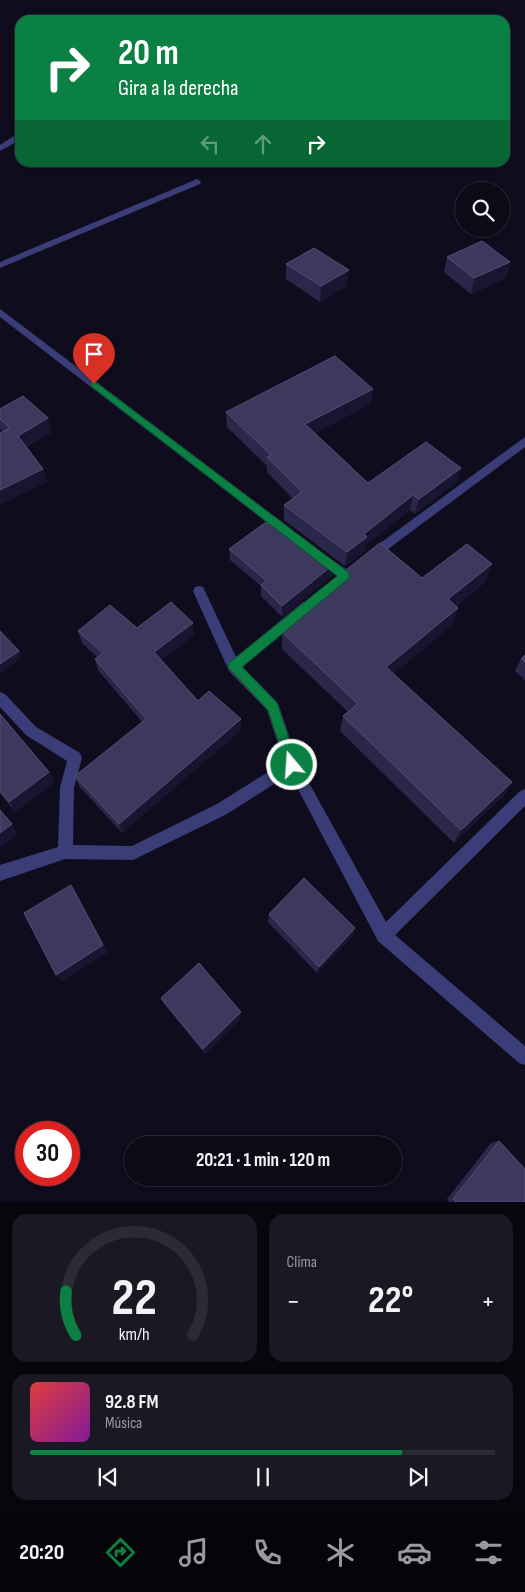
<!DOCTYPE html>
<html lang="es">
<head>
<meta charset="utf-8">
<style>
  body { margin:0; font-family:"Sofia Sans Condensed",sans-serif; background:#191823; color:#f1f3f6; height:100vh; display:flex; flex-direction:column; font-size:19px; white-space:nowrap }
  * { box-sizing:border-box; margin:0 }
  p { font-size:16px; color:#9a9aa1 }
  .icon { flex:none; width:28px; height:28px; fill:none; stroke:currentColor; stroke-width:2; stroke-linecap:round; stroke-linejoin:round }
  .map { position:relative; height:1202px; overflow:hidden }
  .side { display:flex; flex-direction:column; gap:12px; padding:12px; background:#06060c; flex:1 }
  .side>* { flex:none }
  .hud { position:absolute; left:15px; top:15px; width:495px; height:152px; border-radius:15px; box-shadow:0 1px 4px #0004,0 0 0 1px #2b2b35; background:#0b8043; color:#fff; overflow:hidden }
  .tools { position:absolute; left:455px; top:182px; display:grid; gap:10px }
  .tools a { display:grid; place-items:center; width:55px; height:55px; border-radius:50%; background:#0b0a16; box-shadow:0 1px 4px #0004,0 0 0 1px #2b2b35; font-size:25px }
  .speed { position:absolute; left:15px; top:1121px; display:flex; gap:10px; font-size:25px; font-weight:700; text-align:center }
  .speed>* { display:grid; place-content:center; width:65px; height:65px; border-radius:50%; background:#0b0a16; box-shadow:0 1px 4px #0004,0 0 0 1px #2b2b35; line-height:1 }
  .speed .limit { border:8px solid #d22; background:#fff; color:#111 }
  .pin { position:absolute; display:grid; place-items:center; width:42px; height:42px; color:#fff; margin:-51px -21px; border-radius:50% 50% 50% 0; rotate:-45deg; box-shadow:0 0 5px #0007 }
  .pin .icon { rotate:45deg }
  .me { position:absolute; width:55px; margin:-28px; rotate:342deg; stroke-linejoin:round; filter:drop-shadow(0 0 4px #0008) }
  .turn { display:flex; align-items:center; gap:18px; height:105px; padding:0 20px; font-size:22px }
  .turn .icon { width:65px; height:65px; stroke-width:2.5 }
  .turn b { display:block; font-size:35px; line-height:42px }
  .lanes { display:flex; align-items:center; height:48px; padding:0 20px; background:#0003; justify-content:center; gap:25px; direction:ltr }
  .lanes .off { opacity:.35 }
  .big { font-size:38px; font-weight:700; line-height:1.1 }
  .side .tile { flex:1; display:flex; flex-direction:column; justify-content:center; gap:8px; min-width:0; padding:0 18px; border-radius:15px; background:#191823 }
  .side .dial { align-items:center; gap:0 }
  .dial svg { height:130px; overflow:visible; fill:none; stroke:#2b2b35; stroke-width:7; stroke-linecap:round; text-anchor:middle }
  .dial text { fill:#f1f3f6; stroke:none }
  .song { display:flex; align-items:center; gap:15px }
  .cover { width:60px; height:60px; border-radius:8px; background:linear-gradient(135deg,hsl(0 70% 55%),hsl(290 70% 35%)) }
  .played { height:5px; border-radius:2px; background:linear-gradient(90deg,#0b8043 80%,#2b2b35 80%) }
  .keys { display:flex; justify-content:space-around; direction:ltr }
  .heat { display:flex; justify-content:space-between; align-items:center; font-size:28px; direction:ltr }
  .side .tiles { flex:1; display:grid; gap:12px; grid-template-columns:1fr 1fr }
  .tile:last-child { grid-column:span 2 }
  .trip { position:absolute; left:124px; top:1136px; width:278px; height:50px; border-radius:25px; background:#0b0a16; box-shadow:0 1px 4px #0004,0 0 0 1px #2b2b35; font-weight:700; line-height:50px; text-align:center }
  .tabs { display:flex; height:80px; justify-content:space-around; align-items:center; background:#040409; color:#9a9aa1 }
  .tabs .icon { width:35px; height:35px }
  .tabs .selected { color:#0b8043 }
  .tabs b { font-size:22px; color:#f1f3f6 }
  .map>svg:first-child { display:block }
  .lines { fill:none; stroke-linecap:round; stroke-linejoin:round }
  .minor { fill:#3b3d79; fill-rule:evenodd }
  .wall { fill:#2b274a }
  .shaded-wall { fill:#191530 }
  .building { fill:#3d385d; stroke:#545076 }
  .route { fill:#0b8043; stroke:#07532c }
</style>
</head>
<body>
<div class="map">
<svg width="525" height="1202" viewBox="0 0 525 1202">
  <rect width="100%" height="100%" fill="#0f0d1d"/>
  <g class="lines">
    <path class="minor" d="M17,134H20V140L0,151V145Z
      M197,179L201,182L200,184L0,268V262Z
      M0,309L286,525L288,528L286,531H278L0,317Z
      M525,437V447L376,558H368L366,555L368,552Z
      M322,553L349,571L351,575L349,579H341L318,561L316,558L318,555Z
      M199,586L203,587L236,657L303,602L307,601L311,602L313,606L311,610L243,667L278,703L298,763L386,922L520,791L525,789V806L395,935L525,1046V1065L519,1063L378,941L290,774L227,814L133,860L65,859L0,881V865L58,847L60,788L67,761L26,735L0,707V692L5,694L36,727L80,753L82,758L74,788L73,845L132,846L217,804L284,762L267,710L229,671L193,591L195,587Z"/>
  </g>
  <path class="wall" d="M447,257L510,262L506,278L471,294L444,272Z
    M286,264L347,286L320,302L286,279Z
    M373,389L370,404L315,433L368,483L461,468L457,482L415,514L410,510L366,545L365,551L345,566L284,520V505L293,499L267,472V466L227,427L226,412Z
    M0,409L52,432L26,447L43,469L47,482L0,429Z
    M229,549L334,564L333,575L282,617L261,596V586L230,560Z
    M422,578L486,581L456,606L458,608L452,625L393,674L512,782L504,795L454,843L340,731L343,716L348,712L282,649V632L293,624L294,611Z
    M137,628L194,635L161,660L198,701L241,719V730L122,833L79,786L75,776L142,722L98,670L95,659L97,657L82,643L78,631Z
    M521,659L525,662V680L515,671Z
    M0,714L49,772L54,782L15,812L0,793Z
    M269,914L355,928L353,935L317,973L268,922Z
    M161,998L241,1012V1018L205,1054L164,1004Z
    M499,1141L525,1202H449L447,1199L491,1143Z"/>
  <path class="shaded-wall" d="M510,262L506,278L471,294L474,278Z
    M349,270L347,286L320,302L321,286Z
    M373,389L370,404L305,439V424Z
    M48,418L52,432L22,449L18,436Z
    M461,468L457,482L415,514L419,499Z
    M43,469L47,482L0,505V490Z
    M413,495L410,510L366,545L365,551L345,566L347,552L364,534Z
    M334,564L333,575L282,617V606Z
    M492,564L486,581L442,617L448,599Z
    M458,608L452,625L382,683L386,667Z
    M193,623L194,635L156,664L154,652Z
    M19,651L22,658L0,673V664Z
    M241,719V730L122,833L119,824Z
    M49,772L54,782L15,812L9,802Z
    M512,782L504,795L454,843L461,830Z
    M12,824L18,834L0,848V833Z
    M76,893L108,952L62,982L56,975Z
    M355,928L353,935L317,973L319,967Z
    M241,1012V1018L205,1054L203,1049Z"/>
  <path class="building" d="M482,241L510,262L474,278L447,257Z
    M314,248L349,270L321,286L286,264Z
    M335,356L373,389L305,424L368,483L426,442L461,468L419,499L413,495L364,534L367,537L347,552L284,505L302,492L267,457L271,455L226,412Z
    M23,396L48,418L18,436L43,469L0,490V433L10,428L0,419V409Z
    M273,517L334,564L282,606L261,585L267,581L229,549Z
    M380,543L422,578L467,544L492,564L448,599L458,608L386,667L512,782L461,830L343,716L358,704L282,632L301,618L294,611Z
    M171,602L193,623L154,652L198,701L209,691L241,719L119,824L75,776L146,719L95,659L103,653L78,631L110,605L137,628Z
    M0,631L19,651L0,664Z
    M525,655V662L521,659Z
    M0,714L49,772L9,802L0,791Z
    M0,810L12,824L0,833Z
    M304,878L355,928L319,967L269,914Z
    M71,885L103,945L56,975L24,913Z
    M199,963L241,1012L203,1049L161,998Z
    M499,1141L525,1169V1202H456L453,1199Z"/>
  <path class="route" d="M94,381L348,572L350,576L348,579L242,667L277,703L298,765L296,769L292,771L287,769L268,710L228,667L229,663L337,576L91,386V382Z"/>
</svg>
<div class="tools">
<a><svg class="icon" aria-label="search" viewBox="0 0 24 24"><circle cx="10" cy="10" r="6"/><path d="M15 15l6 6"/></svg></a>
</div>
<div class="speed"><div class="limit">30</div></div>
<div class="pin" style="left:94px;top:384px;background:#d93025"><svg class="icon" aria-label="arrive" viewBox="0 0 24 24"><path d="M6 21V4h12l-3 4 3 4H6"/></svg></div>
<svg class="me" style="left:292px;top:765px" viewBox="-20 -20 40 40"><circle r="17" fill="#0b8043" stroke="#fff" stroke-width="3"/><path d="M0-11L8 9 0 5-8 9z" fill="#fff"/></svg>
<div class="trip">20:21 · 1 min · 120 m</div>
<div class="hud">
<div class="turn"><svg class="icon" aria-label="right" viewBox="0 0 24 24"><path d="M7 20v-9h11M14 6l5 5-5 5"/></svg><div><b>20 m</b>Gira a la derecha</div></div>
<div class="lanes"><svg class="icon off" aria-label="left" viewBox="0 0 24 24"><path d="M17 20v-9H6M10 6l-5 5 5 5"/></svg><svg class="icon off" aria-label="ahead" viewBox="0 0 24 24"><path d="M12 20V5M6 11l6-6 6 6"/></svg><svg class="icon" aria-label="right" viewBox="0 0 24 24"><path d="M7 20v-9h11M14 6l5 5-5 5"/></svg></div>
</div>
</div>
<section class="side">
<div class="tiles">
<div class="tile dial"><svg viewBox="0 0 100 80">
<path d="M14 69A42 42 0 1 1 86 69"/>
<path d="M14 69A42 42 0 0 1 8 42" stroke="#0b8043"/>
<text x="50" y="56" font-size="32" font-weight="700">22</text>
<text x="50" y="72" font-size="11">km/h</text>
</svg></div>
<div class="tile"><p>Clima</p>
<div class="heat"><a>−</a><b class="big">22°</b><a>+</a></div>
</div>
<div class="tile">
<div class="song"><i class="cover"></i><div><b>92.8 FM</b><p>Música</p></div></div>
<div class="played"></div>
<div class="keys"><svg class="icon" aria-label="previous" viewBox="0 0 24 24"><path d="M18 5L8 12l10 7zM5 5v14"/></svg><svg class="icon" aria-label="pause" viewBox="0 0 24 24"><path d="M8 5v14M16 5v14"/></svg><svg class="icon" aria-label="next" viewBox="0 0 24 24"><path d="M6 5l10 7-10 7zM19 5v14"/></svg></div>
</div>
</div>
</section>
<nav class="tabs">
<b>20:20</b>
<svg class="icon selected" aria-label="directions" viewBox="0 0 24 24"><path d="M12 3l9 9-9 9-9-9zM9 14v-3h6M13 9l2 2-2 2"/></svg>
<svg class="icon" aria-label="music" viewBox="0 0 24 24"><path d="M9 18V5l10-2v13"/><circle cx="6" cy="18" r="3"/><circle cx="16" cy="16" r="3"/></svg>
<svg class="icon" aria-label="phone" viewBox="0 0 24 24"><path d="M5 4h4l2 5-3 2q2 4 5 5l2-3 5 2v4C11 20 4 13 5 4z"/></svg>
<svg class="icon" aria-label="climate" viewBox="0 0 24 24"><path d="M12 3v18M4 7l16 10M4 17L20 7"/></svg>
<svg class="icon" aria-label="car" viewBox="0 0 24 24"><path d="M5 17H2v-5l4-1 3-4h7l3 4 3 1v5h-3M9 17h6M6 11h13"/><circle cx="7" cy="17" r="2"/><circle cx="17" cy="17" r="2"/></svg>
<svg class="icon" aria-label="filters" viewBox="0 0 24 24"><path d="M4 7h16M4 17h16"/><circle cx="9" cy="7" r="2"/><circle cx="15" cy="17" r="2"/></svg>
</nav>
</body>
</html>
